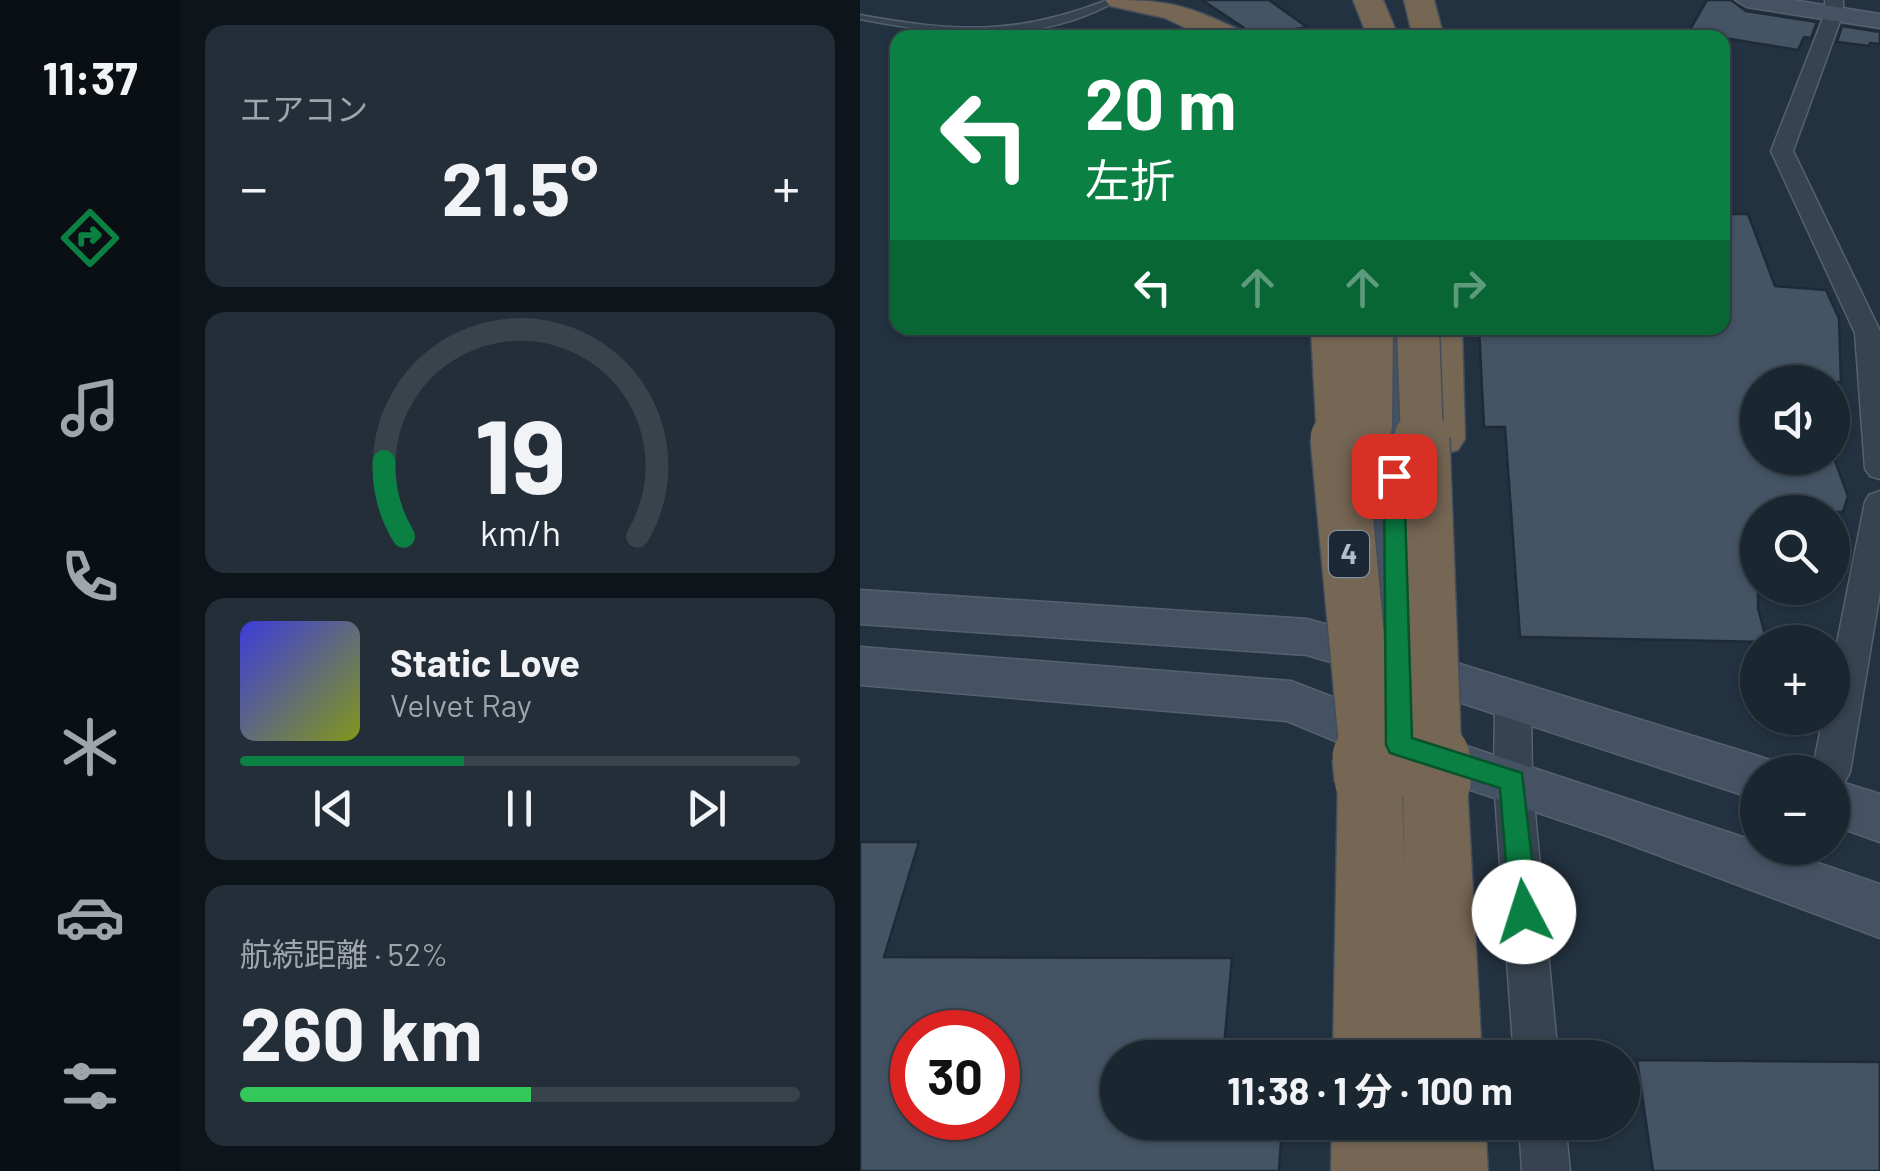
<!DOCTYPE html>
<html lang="ja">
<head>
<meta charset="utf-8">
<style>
  body { margin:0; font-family:Barlow,"Noto Sans JP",sans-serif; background:#232e38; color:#f1f3f6; height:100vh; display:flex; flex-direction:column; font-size:38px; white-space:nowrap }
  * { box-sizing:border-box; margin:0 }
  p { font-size:32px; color:#9fa5ab }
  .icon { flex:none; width:55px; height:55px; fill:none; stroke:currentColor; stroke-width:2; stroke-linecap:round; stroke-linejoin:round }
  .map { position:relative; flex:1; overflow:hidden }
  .drawer { display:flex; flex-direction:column; gap:25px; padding:25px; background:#0e151a; width:680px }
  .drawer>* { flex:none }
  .banner { position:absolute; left:30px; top:30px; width:840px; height:305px; border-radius:20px; box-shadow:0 2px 8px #0004,0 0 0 2px #38434c; background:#0b8043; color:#fff; overflow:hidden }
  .fabs { position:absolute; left:880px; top:365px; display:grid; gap:20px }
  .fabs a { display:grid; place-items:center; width:110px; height:110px; border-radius:50%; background:#1a2630; box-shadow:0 2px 8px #0004,0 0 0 2px #38434c; font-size:50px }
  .speed { position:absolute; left:30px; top:1010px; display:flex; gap:20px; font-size:50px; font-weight:700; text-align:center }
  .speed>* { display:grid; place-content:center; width:130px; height:130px; border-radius:50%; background:#1a2630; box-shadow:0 2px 8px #0004,0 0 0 2px #38434c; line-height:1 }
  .speed .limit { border:15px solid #d22; background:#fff; color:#111 }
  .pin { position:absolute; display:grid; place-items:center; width:85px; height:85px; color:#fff; margin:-42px; border-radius:20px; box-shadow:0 5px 15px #0006 }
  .me { position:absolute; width:110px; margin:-55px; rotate:355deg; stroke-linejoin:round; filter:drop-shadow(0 0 8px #0008) }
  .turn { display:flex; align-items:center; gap:35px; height:210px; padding:0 30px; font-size:45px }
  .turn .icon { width:130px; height:130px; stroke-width:2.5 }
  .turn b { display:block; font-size:70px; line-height:85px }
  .lanes { display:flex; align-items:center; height:95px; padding:0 30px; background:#0003; justify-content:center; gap:50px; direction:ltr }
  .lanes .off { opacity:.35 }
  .big { font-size:75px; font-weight:700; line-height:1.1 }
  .drawer .widget { flex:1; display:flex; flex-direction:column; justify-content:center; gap:15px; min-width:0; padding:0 35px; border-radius:20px; background:#232e38 }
  .drawer .dial { align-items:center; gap:0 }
  .dial svg { height:260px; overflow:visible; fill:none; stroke:#38434c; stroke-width:7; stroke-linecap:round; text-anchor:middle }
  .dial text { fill:#f1f3f6; stroke:none }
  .song { display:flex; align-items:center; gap:30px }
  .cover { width:120px; height:120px; border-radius:15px; background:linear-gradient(135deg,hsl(240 70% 55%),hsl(70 70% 35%)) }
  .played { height:10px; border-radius:5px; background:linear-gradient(90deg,#0b8043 40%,#38434c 40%) }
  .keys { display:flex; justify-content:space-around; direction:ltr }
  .heat { display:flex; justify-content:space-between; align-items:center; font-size:55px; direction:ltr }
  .charge { height:15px; border-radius:8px; background:linear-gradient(90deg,#34c759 52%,#38434c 0) }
  .trip { position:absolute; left:240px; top:1040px; width:540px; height:100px; border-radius:50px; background:#1a2630; box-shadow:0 2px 8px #0004,0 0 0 2px #38434c; font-weight:700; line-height:100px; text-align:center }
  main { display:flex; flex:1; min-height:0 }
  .dock { display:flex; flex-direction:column; width:180px; justify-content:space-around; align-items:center; background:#0a0f13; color:#9fa5ab }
  .dock .icon { width:70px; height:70px }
  .dock .selected { color:#0b8043 }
  .dock b { font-size:45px; color:#f1f3f6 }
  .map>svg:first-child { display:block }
  .building { fill:#445464; stroke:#1e2a37; stroke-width:2.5; fill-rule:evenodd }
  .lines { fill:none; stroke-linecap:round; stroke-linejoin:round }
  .lane-casing { stroke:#55616e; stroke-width:3 }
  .street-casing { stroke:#55616e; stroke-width:3 }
  .secondary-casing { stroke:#55616e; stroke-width:3 }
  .highway-casing { stroke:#424e5b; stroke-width:3 }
  .lane { fill:#374350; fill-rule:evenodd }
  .street { fill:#374350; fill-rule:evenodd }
  .secondary { fill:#455263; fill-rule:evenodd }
  .highway { fill:#766654; fill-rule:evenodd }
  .highway-bridge-far2-casing { stroke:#424e5b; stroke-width:45; stroke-linecap:butt }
  .highway-bridge-far1-casing { stroke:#424e5b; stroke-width:58; stroke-linecap:butt }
  .highway-bridge-casing { stroke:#424e5b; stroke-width:74; stroke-linecap:butt }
  .highway-bridge-far2 { stroke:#766654; stroke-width:42 }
  .highway-bridge-far1 { stroke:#766654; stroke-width:55 }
  .highway-bridge { stroke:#766654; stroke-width:71 }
  .route { fill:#0b8043; stroke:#07532c; stroke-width:2.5 }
  .labels { text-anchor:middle; stroke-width:10; stroke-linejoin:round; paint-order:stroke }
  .shield { fill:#1c2835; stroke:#86919e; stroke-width:2.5 }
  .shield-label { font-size:28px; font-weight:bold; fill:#b3becb }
</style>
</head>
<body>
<main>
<nav class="dock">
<b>11:37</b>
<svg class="icon selected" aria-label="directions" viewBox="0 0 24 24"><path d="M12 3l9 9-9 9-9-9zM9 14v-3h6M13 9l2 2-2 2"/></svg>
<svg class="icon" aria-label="music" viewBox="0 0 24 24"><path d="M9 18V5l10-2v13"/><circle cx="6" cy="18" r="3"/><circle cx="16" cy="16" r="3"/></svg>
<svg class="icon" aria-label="phone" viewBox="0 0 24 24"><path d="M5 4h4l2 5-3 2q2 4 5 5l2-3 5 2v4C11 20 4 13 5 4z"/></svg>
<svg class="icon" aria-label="climate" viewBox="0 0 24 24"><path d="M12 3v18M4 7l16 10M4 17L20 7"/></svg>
<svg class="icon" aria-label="car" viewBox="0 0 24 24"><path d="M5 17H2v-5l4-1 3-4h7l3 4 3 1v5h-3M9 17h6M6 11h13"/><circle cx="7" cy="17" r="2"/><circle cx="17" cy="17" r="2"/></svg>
<svg class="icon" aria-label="filters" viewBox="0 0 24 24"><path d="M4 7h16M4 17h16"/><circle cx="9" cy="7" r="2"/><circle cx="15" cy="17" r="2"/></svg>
</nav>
<section class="drawer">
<div class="widget"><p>エアコン</p>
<div class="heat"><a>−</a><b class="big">21.5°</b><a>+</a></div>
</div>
<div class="widget dial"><svg viewBox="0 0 100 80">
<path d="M14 69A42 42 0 1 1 86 69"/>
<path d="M14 69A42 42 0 0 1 8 46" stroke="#0b8043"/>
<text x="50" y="56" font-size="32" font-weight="700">19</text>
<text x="50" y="72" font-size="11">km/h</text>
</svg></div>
<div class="widget">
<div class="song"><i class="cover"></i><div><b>Static Love</b><p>Velvet Ray</p></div></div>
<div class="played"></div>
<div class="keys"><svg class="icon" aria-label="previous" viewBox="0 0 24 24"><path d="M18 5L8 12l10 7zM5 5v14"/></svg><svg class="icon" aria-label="pause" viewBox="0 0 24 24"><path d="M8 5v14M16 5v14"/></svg><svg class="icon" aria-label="next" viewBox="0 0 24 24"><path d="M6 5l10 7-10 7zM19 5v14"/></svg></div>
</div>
<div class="widget"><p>航続距離 · 52%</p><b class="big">260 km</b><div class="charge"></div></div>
</section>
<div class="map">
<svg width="1020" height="1171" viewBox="0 0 1020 1171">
  <rect width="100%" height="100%" fill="#233240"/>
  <path class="building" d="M342,0H409L447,27L391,38L384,28Z
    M847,0H871L886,11L957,22L951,38L944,37L938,50L864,38H825Z
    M982,26L1020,32V44L1010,43L1009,46L977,42Z
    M862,214H888L915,286L966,290L979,318L981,382H898V458H974L988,496L983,512H898V608L907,642L660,637L645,427H624L619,328H862Z
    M0,842H59L24,957L372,958L363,1058H258V1122L422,1126L419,1171H0ZM52,1032H138V1118H52Z
    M777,1060L1020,1062V1171H793Z"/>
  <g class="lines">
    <g class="lane-casing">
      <path id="lane" d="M247,0H258C180,46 85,36 0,19V15C94,32 156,36 247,0Z"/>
    </g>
    <g class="street-casing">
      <path id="street" d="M965,0H983V13L933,151L1020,331V479L1010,476L1005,469L995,333L911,151L965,13Z
        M1020,491V592L990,772L984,783L972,787V772H952L963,718H972V668L1005,502L1009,495Z
        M653,684L666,688L671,698L672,781L698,1058H654L634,781L635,698L640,688Z
        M659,1122H705L710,1171H662Z"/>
    </g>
    <g class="secondary-casing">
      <path id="secondary" d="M875,0H933L1020,14V28L887,7Z
        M549,328L561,652L898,756L916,762L921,772H898V800L562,690L564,732L898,842V848H914L1020,884V938L747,836L521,760L427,721L0,685V647L431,681L514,713V675L447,655L0,624V590L447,619L514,638V329Z
        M972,779L1020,794V842L972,825Z"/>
    </g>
    <g class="highway-casing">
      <path id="highway" d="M245,0C311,0 323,4 382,31L386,38H346L305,18L250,6Z
        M493,0H523L539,38H508Z
        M544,0H574L584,38H553Z
        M558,328H602L605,439L598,450L581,455L564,450L557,439Z
        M510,752L532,760L542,779L544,868L543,782L552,763L575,755L598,763L607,782L622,1058H473L478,779L488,760Z
        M472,1122H625L628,1171H471Z"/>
    </g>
    <use href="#lane" class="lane"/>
    <use href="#street" class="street"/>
    <use href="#secondary" class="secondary"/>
    <use href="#highway" class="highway"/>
    <g class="highway-bridge-far2-casing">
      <path id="highway-bridge-far2" d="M472,328L478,440
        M558,328L562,440
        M511,426L512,328"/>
    </g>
    <g class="highway-bridge-far1-casing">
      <path id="highway-bridge-far1" d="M478,438L508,760
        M562,438L574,760"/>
    </g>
    <g class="highway-bridge-casing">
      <path id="highway-bridge" d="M508,757L510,779
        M574,757L575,782"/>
    </g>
    <use href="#highway-bridge-far2" class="highway-bridge-far2"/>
    <use href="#highway-bridge-far1" class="highway-bridge-far1"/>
    <use href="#highway-bridge" class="highway-bridge"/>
  </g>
  <path class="route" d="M534,469L544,476L552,738L662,773L678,912L674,922L664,925L654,922L650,912L640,788L530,753L526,745L524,476Z"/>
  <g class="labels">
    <rect class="shield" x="469" y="531" width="40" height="46" rx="8"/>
    <g class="shield-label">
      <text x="489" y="564">4</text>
    </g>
  </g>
</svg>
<div class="fabs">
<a><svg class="icon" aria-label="sound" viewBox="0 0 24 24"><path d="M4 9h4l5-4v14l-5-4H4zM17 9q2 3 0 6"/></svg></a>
<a><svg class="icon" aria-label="search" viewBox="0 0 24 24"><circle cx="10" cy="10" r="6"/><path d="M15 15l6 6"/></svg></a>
<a>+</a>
<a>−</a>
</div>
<div class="speed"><div class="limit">30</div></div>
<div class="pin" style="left:534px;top:476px;background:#d93025"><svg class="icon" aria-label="arrive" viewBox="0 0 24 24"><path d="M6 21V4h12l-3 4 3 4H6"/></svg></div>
<svg class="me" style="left:664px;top:912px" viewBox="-20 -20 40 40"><circle r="19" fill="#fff"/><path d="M0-13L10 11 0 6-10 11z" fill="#0b8043"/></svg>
<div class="trip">11:38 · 1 分 · 100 m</div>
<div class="banner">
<div class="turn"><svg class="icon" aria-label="left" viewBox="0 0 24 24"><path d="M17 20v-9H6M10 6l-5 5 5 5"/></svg><div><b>20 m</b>左折</div></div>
<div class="lanes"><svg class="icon" aria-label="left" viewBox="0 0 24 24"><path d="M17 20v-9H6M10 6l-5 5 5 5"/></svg><svg class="icon off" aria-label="ahead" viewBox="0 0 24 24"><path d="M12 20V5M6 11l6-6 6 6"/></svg><svg class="icon off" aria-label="ahead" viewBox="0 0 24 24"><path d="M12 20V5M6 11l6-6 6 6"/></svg><svg class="icon off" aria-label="right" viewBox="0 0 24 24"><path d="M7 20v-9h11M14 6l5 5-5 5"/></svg></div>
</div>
</div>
</main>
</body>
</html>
